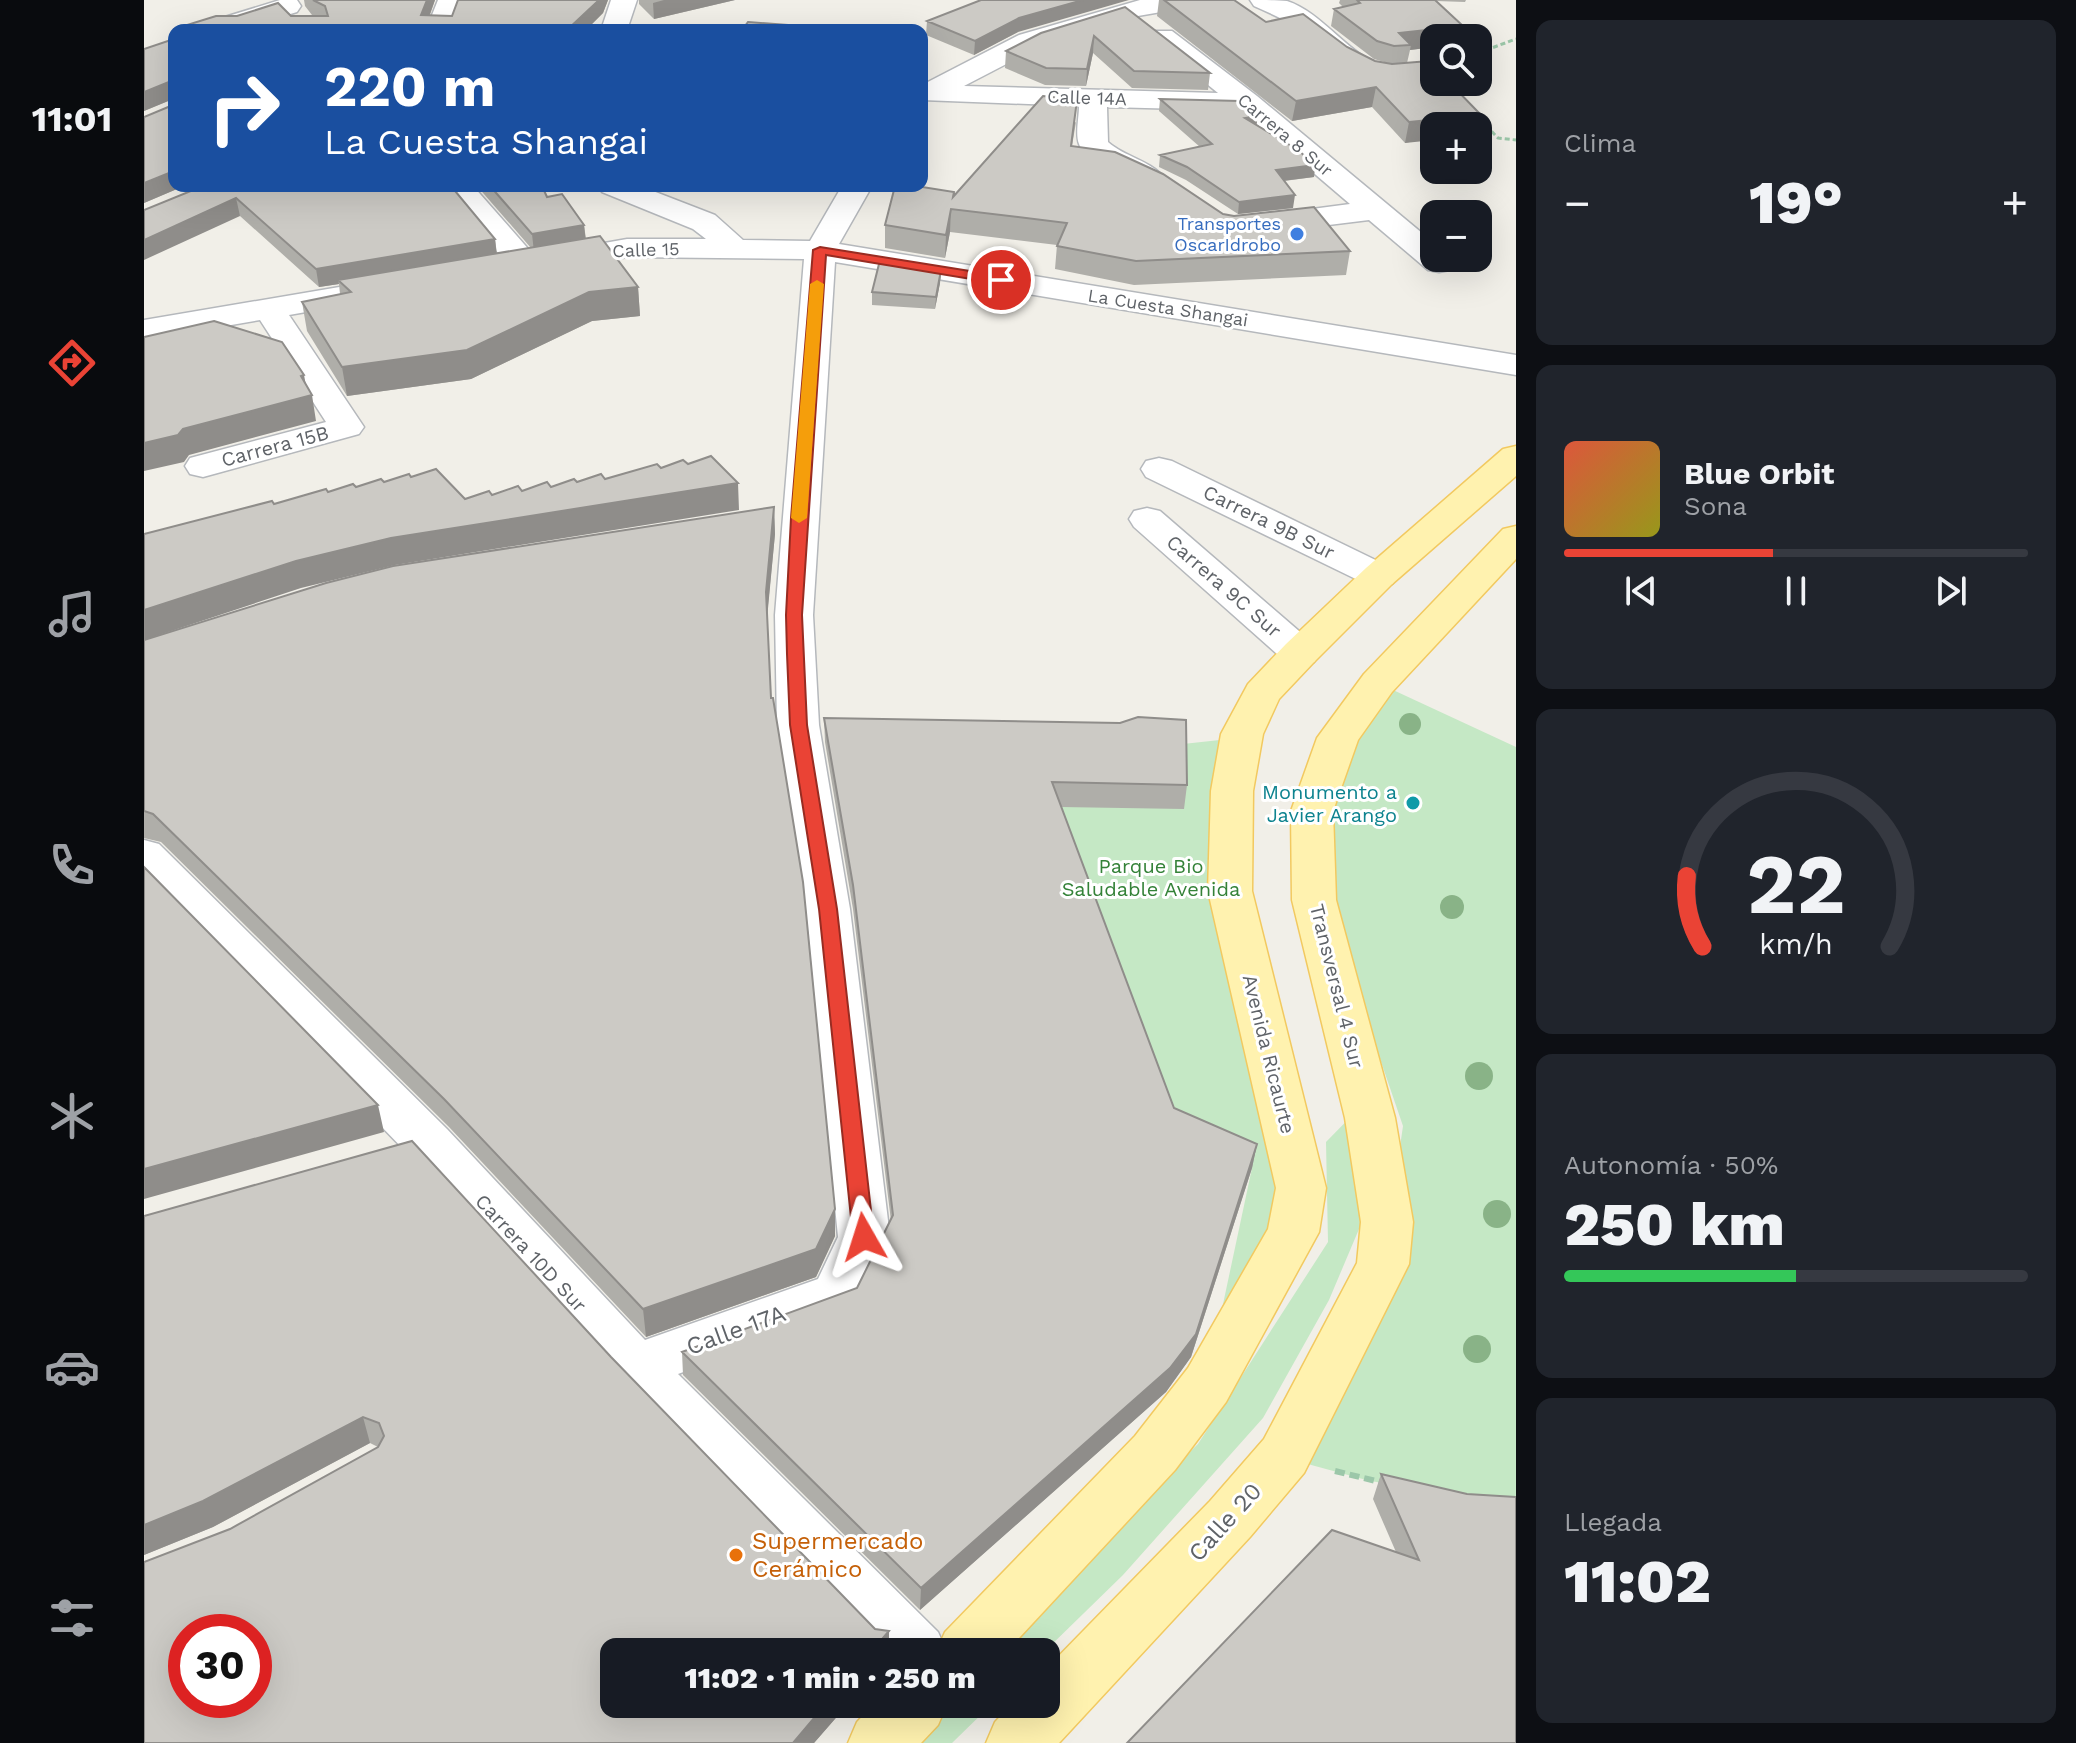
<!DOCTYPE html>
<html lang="es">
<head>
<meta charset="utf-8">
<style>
  body { margin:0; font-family:"Work Sans",sans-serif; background:#20242c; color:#f1f3f6; height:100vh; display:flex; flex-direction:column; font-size:30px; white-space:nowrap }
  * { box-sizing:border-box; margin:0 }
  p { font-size:26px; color:#9ea1a6 }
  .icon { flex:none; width:44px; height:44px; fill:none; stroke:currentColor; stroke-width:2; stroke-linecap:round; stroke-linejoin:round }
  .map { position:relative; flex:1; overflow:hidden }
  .sheet { display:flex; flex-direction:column; gap:20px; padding:20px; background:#0d0f14; width:560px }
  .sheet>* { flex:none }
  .banner { position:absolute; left:24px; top:24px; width:760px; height:168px; border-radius:16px; box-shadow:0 8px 32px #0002; background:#1a4fa0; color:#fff; overflow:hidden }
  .buttons { position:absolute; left:1276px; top:24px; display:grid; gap:16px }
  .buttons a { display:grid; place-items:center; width:72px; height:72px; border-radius:16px; background:#171b24; box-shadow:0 8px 32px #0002; font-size:40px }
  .speed { position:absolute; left:24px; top:1614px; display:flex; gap:16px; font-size:40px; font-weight:700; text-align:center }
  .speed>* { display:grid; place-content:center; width:104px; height:104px; border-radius:50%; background:#171b24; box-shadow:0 8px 32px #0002; line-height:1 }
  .speed .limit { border:12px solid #d22; background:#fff; color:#111 }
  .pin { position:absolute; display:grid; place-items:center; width:68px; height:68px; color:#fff; margin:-34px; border:4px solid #fff; border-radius:50%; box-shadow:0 2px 8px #0007 }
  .me { position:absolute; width:88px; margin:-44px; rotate:354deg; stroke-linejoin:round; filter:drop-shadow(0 0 6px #0008) }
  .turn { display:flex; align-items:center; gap:28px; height:168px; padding:0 24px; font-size:36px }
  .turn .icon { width:104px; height:104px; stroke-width:2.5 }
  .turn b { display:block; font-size:56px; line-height:68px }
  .big { font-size:60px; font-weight:800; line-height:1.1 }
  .sheet .card { flex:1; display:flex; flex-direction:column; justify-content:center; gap:12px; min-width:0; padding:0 28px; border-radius:16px; background:#20242c }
  .sheet .dial { align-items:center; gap:0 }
  .dial svg { height:208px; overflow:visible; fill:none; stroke:#363941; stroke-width:7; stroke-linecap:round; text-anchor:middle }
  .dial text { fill:#f1f3f6; stroke:none }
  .song { display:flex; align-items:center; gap:24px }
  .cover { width:96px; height:96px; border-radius:12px; background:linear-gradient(135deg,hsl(10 70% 55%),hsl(60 70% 35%)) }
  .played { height:8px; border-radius:4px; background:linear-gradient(90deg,#ea4335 45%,#363941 45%) }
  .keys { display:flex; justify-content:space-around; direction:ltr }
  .heat { display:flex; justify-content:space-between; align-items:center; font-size:44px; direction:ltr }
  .charge { height:12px; border-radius:6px; background:linear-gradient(90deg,#34c759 50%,#363941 0) }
  .trip { position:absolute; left:456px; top:1638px; width:460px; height:80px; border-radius:16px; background:#171b24; box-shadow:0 8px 32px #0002; font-weight:800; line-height:80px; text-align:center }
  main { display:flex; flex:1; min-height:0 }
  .dock { display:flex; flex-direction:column; width:144px; justify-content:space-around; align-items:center; background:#090b0e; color:#9ea1a6 }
  .dock .icon { width:56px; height:56px }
  .dock .active { color:#ea4335 }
  .dock b { font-size:36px; color:#f1f3f6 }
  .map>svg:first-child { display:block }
  .green { fill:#c5e8c5 }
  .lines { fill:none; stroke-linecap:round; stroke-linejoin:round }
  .minor-casing { stroke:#b5b8bc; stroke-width:3 }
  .primary-casing { stroke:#f2c960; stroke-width:3 }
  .path-far1 { stroke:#9cc7a9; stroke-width:3; stroke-dasharray:5 3; stroke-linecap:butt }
  .path { stroke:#9cc7a9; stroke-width:6; stroke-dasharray:10 5; stroke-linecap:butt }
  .minor { fill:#fff; fill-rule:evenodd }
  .primary { fill:#fff2af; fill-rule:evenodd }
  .tree { fill:#89b387 }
  .wall { fill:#afaea9; fill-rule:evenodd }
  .shaded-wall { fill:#8f8d8a }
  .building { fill:#cccac5; stroke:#8f8d8a; stroke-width:2; fill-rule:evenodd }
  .route { fill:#ea4335; stroke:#982c22; stroke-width:2 }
  .slow { fill:#f59e0b }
  .shop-dot { fill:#3f7fe0; stroke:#fff; stroke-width:3 }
  .culture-dot { fill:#0f9aa8; stroke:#fff; stroke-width:3 }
  .food-dot { fill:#e8710a; stroke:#fff; stroke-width:3 }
  .labels { text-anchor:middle; stroke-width:6; stroke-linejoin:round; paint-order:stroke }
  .far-street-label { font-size:18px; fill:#5f6368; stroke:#fff }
  .far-shop-label { font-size:18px; fill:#366cbe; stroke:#fff; text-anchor:end }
  .street-label { font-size:20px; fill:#5f6368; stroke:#fff }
  .culture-label { font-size:20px; fill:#0d838f; stroke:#fff; text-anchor:end }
  .park-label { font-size:20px; fill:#348238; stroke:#fff }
  .near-street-label { font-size:24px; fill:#5f6368; stroke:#fff }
  .near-food-label { font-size:24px; fill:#c56008; stroke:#fff; text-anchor:start }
</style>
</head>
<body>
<main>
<nav class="dock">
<b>11:01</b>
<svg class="icon active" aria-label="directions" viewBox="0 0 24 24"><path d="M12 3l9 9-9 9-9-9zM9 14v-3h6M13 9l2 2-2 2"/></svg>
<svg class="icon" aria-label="music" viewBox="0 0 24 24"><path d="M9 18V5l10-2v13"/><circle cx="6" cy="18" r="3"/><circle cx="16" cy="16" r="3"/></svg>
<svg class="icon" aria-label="phone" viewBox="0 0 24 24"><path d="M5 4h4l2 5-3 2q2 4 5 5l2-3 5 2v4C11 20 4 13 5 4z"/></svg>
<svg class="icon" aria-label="climate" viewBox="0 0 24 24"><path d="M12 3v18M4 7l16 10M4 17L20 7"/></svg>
<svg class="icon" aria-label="car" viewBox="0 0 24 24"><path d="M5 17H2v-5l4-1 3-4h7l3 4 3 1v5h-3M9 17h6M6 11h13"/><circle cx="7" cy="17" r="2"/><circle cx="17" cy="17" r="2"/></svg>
<svg class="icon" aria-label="filters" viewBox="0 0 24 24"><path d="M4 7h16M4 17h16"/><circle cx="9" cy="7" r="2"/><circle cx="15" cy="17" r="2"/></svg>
</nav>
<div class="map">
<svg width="1372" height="1743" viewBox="0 0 1372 1743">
  <rect width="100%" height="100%" fill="#f1efe8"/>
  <path class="green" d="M1234,683L1372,747V1503L1226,1481L1160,1463L1239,1264L1259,1126L1205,968L1168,811Z
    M1085,739L1144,1228L1062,1384L1108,1168L1026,1132L905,806L1039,744Z
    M1230,1093L1226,1203L1185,1300L1119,1418L979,1575L900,1652H839L1054,1444L1184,1242L1182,1142Z
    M787,1704H848L808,1743H747Z"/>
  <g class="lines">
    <g class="minor-casing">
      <path id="minor" d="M136,0H153L157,6L153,12L95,30H54L58,24Z
        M294,0H320L308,30H282Z
        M467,0H493L483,30H457Z
        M996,0H1056L1052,6L988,17L895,47L820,86L1074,93L1005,37L1008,31H1028L1113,96L1290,243V258H1307L1311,263L1306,270L1295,272L1284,270L1225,220L1119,233L1108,231L1104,224L1108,217L1206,204L1090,105L1078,110L963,107L964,142C979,156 1008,161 1020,178L1016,184C997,189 941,165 935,144C931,134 935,117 935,106L778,100V85L875,35Z
        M1106,0C1117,0 1132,0 1143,1C1180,13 1206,58 1241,66C1257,69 1274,64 1290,61V77C1213,93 1211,67 1155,29C1141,19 1125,13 1110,6Z
        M298,186H329L394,260L398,254L409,252L483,239H562L549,229L458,192L454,186H496L571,215L599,240L666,241L698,186H728L695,244L1372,355V375L691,262L669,615L675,725L706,909L746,1237L712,1309L534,1374L794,1632L803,1652H732L472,1382L267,1157L0,882V840L15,844L303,1129L501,1340L674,1279L694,1237L662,909L633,725L631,615L660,259L483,257L409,270L396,266L392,272L381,274L370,272Z
        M219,283L230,286L235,293L230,300L145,315L220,427L215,434L59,477L46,474L41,466L46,458L182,422L116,320L0,340V320Z
        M1015,458L1028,461L1248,568L1254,576L1248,584L1235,587L1222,584L1002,477L997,469L1002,461Z
        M1003,508L1016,511L1170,644L1176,653L1170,662L1156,665L1142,662L990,527L985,519L990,511Z"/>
    </g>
    <g class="primary-casing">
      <path id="primary" d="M1372,446V476L1248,584L1170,662L1135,699L1119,734L1109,791L1108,891L1182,1188L1175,1232L1082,1402L1031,1470L862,1652H792L801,1632L991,1436L1044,1368L1124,1229L1132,1188L1064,891L1067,791L1077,734L1104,684L1142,644L1222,568L1359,449Z
        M1372,526V559L1248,692L1214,740L1189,811L1192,900L1251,1118L1269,1222L1265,1264L1160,1473L1106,1537L915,1743H842L851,1722L868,1704H902V1669L1066,1501L1120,1439L1213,1263L1217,1222L1201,1118L1148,900L1147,811L1173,738L1220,674L1359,529Z
        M730,1704H803L794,1725L777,1743H704L713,1722Z"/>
    </g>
    <path class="path-far1" d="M1334,53L1372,39
      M1331,114L1354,138L1372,140"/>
    <path class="path" d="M1191,1471L1240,1483"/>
    <use href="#minor" class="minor"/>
    <use href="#primary" class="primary"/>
  </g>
  <g class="tree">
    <circle cx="1266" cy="724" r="11"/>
    <circle cx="1308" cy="907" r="12"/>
    <circle cx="1335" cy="1076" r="14"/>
    <circle cx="1353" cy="1214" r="14"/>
    <circle cx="1333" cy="1349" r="14"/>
  </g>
  <path class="wall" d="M160,0H291L286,15L308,16L314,0H464L459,13L442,30H30V186H40L0,203V117L29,105V99L0,111V49L27,40L30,29L72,16H93L134,3L147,16H170L168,15L161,6Z
    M495,0H591L510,19L495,4Z
    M1015,0H1090L1122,22L1203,47L1337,115L1334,127L1261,143L1228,107L1148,121L1013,16Z
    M1196,0H1322L1321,2L1292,1L1319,26L1317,38H1290V47L1266,50L1263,63L1247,64L1230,59L1187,26L1190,9L1199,7L1195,3Z
    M981,7L1066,73L1064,90L988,88L949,53L942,86L901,85L861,68L862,51Z
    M783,21L874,32L830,55L782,35Z
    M1016,99L1113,125L1171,165L1170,177L1140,181L1149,208L1094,214L1042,180L1015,167L1016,155L1056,147L1015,111Z
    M932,122L928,146L1079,214L1206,251L1202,275L990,285L911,269L913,245L806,232L801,258L741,248V225L810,196Z
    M59,186L351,239L353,254L387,248L333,186H398L403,197L440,225L442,239L494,287L496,316L448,321L327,379L203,396L163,331L158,302L196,294L195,284L175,287L96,216Z
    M797,270L796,283L791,309L728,305V292Z
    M630,507L631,534L623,615L627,698L691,1236L672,1277L502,1337L305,1127L17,842L0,838V640Z
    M680,718L1043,785L1040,809L917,807L1030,1108L1113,1144L1108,1168L1047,1357L1022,1392L776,1610L539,1375L538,1352L713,1288L747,1221L709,909L681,742Z
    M268,1141L467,1357L731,1629L745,1631V1652H470V1704H704L670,1743H0V1562L86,1529L234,1447L226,1443L69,1527L0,1555V1216ZM42,1632H110V1700H42Z
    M1237,1474L1323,1494L1372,1743L1252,1552L1229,1499Z"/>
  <path class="shaded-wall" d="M283,0H291L280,30L277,15Z
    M455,0H464L459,13L442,30H423Z
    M520,0H591L510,19L509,3Z
    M939,0H985L874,32L830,55L831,41L875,18Z
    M1319,26L1317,38H1290V47L1266,50L1267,45L1255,33Z
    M950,36L949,53L942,86L943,69Z
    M25,82L29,99L0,111V92Z
    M1232,87L1228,107L1148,121L1152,101Z
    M1337,115L1334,127L1290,126V140L1261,143L1265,122Z
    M1114,116L1112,128L1101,118Z
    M1171,165L1170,177L1130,182L1132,170Z
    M30,171V186H40L0,203V183Z
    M1151,195L1149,208L1094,214L1095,202Z
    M92,198L96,216L0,260V240Z
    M807,209L806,232L801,258L802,235Z
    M440,225L442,243L390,252L388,234Z
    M351,239L353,257L194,280L195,284L175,287L172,269Z
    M797,270L796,283L791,309L792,297Z
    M494,287L496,316L448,321L327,379L203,396L198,367L445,292Z
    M160,375L164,396L168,395L172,421L45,455L40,462L0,471V443L39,429Z
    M594,483L595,510L251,565L157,588L0,640V610L152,561L247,538Z
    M630,507L631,534L623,619L622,592Z
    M234,1105L240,1132L0,1199V1169Z
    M1113,1144L1108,1168L1047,1357L1022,1392L776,1610L777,1588Z
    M691,1209V1236L672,1277L502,1337L499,1309Z
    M219,1417L226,1443L69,1527L0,1555V1525Z
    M745,1631V1652H727Z
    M682,1704H704L670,1743H649Z"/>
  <path class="building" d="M169,0H283L277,15L308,16L314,0H455L423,30H30V171L0,183V117L29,105V85L25,82L0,92V49L27,40L30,29L72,16H93L134,3L147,16H184L181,6Z
    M837,0H939L875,18L831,41L783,21Z
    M1020,0H1090L1122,22L1159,14L1203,47L1231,61L1248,64L1285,61L1290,67V82H1305L1337,115L1265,122L1232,87L1152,101Z
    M1213,0H1291L1319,26L1255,33L1267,45L1250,46L1233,41L1190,9L1216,3Z
    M981,7L1066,73L990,71L950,36L943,69L902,68L862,51L897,33Z
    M604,22L656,26L654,30H598Z
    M899,96L933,100L927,146L971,152L1019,174L1079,214L1090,216L1170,207L1206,251L992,261L913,246L923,223L807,209L802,235L741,225L751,186H772L810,192L809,197Z
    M1016,99L1096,101L1114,116L1101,118L1154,150L1171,165L1132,170L1151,195L1095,202L1043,167L1016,155L1068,144Z
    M59,186H307L351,239L172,269L92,198L0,240V210Z
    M346,186H398L403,197L418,194L440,225L388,234Z
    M456,236L494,287L445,292L323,350L198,367L158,302L207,292L194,280Z
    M736,260L797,270L792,297L728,292Z
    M70,321L138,342L160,375L157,376L168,395L39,429L34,435L0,443V337Z
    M567,456L594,483L247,538L152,561L0,610V534L128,501L130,504L182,489L184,492L209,484L212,487L237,479L240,482L265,474L267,477L292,469L321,499L345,491L348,495L374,486L378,491L403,482L407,487L430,479L433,482L457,474L461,479L513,464L517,468L539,460L544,464Z
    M630,507L622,592L627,698H629L659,882L691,1209L672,1249L499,1309L300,1099L9,814L0,811V640L182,583L249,566Z
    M994,717L1042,720L1043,785L908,782L1030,1108L1113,1144L1052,1334L1026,1368L777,1588L538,1352L713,1288L749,1215L709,885L680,718L976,723Z
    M0,867L234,1105L0,1169Z
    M268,1141L467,1357L731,1629L745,1631L727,1652H470V1704H682L649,1743H0V1562L86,1529L234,1447L240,1436L235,1423L219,1417L59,1501L0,1525V1216ZM42,1632H110V1700H42Z
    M1237,1474L1323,1494L1372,1497V1743H983L1188,1530L1275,1560Z"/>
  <path class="route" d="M676,247L857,276L864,280L857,284L682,255L658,615L663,725L693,909L730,1237L727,1244L720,1246L712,1244L709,1237L675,909L646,725L643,654L642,615L647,518L669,250Z"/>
  <path class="slow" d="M673,280L680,284L663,518L655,523L647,518L666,284Z"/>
  <circle class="shop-dot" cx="1153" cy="234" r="8"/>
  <circle class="culture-dot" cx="1269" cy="803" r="8"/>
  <circle class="food-dot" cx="592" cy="1555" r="8"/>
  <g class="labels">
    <g class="far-street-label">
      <text transform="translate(943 98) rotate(2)" y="6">Calle 14A</text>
      <text transform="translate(1141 135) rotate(40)" y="6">Carrera 8 Sur</text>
      <text transform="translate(502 250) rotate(-2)" y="6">Calle 15</text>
      <text transform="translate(1024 308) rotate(9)" y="6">La Cuesta Shangai</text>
    </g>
    <g class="far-shop-label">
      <text x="1137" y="230">Transportes<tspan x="1137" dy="21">OscarIdrobo</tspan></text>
    </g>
    <g class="street-label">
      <text transform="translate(131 446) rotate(-15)" y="7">Carrera 15B</text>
      <text transform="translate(1125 522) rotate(26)" y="7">Carrera 9B Sur</text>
      <text transform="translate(1080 586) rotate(41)" y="7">Carrera 9C Sur</text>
      <text transform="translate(1193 986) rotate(76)" y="7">Transversal 4 Sur</text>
      <text transform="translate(1125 1054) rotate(76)" y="7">Avenida Ricaurte</text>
      <text transform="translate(387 1253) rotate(47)" y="7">Carrera 10D Sur</text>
    </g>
    <g class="culture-label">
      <text x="1253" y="799">Monumento a<tspan x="1253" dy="23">Javier Arango</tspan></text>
    </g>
    <g class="park-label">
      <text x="1007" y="873">Parque Bio<tspan x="1007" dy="23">Saludable Avenida</tspan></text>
    </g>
    <g class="near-street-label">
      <text transform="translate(592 1330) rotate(-20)" y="8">Calle 17A</text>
      <text transform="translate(1081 1522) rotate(-48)" y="8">Calle 20</text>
    </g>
    <g class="near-food-label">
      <text x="608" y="1549">Supermercado<tspan x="608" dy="28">Cerámico</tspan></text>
    </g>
  </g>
</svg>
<div class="buttons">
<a><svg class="icon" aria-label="search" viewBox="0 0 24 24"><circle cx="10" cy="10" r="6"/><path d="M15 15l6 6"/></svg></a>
<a>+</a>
<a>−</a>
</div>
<div class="speed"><div class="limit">30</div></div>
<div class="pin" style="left:857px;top:280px;background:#d93025"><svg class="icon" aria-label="arrive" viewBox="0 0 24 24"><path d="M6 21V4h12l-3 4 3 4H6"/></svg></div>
<svg class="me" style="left:720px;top:1237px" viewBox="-20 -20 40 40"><path d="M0-17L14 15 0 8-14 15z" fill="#ea4335" stroke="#fff" stroke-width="4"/></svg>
<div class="trip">11:02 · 1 min · 250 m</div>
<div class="banner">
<div class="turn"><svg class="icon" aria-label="right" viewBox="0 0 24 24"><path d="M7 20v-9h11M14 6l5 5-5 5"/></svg><div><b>220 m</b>La Cuesta Shangai</div></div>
</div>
</div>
<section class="sheet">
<div class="card"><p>Clima</p>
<div class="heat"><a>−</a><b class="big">19°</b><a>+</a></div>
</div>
<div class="card">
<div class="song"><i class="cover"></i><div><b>Blue Orbit</b><p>Sona</p></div></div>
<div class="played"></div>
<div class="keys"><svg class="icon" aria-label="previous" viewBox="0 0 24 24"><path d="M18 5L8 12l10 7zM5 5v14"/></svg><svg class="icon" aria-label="pause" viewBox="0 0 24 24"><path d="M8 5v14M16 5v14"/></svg><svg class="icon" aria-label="next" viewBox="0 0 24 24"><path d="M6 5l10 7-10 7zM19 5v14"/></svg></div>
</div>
<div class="card dial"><svg viewBox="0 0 100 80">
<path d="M14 69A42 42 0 1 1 86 69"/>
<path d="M14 69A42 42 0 0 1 8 42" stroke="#ea4335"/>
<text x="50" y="56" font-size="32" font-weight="700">22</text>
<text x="50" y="72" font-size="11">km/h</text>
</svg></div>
<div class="card"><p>Autonomía · 50%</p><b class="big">250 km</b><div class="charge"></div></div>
<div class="card"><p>Llegada</p><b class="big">11:02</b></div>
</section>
</main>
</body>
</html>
